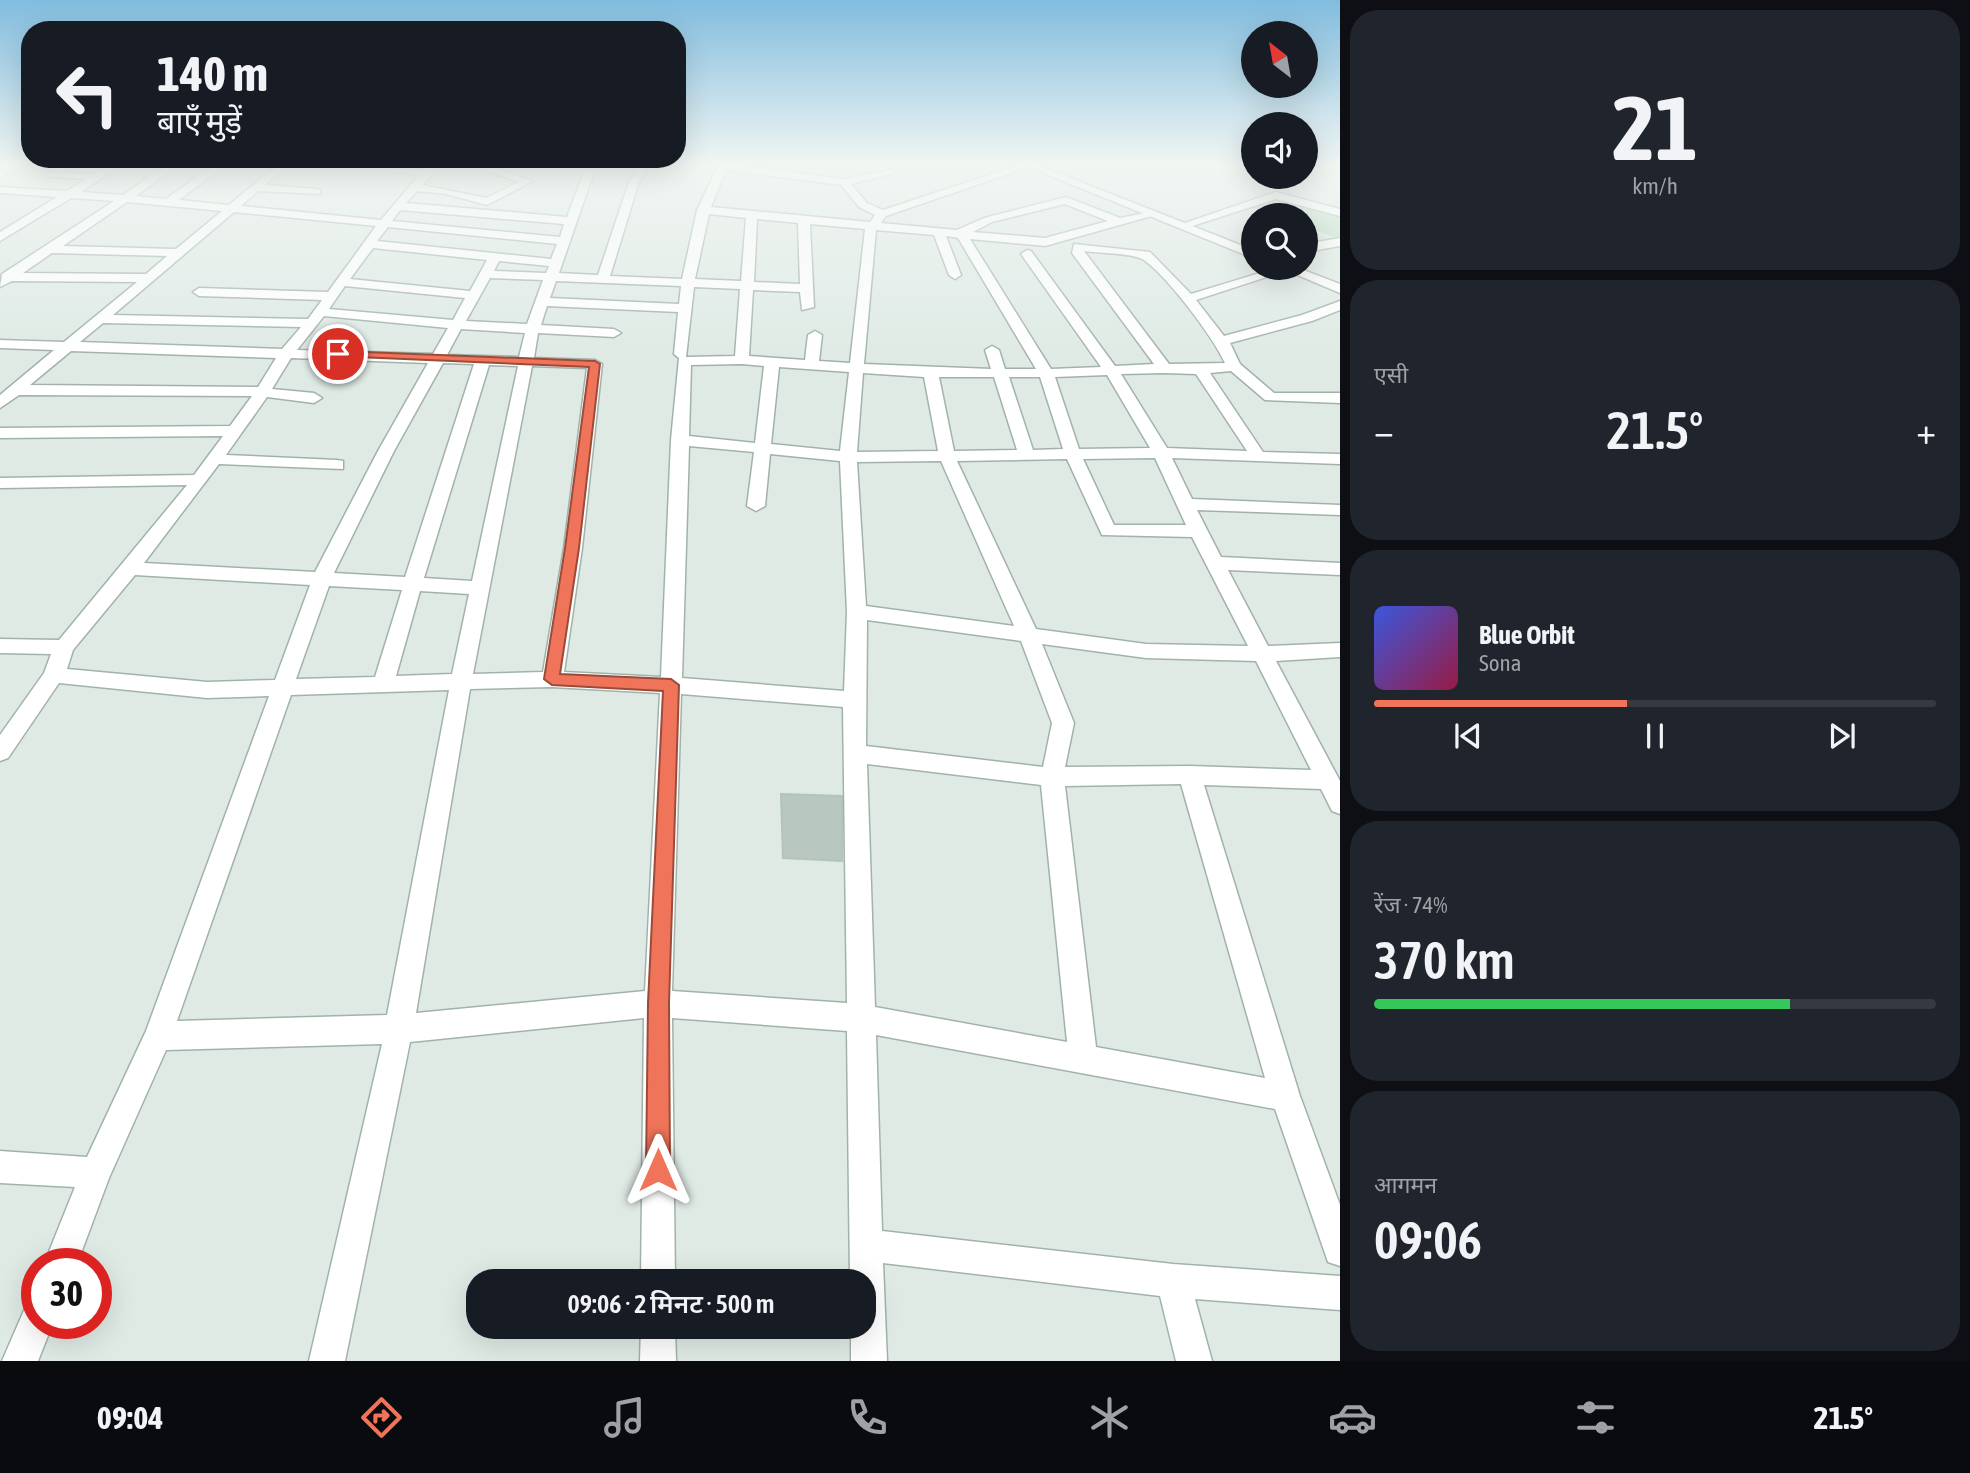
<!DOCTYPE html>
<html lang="hi">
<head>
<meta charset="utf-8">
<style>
  body { margin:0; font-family:"Asap Condensed","Noto Sans Devanagari",sans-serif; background:#20242c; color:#f1f3f6; height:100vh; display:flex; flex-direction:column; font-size:26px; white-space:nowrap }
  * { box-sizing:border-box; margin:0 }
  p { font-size:23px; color:#9ea1a6 }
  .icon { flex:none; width:38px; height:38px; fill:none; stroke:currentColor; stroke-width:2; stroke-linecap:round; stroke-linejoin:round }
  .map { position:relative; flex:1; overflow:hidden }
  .drawer { display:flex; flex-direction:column; gap:10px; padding:10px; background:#0d0f14; width:630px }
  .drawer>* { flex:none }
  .top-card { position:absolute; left:21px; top:21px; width:665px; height:147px; border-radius:28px; box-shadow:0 7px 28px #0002; background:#171b24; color:#f1f3f6; overflow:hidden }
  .needle { width:46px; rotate:329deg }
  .tools { position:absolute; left:1241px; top:21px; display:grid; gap:14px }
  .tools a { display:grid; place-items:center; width:77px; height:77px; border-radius:50%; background:#171b24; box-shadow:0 7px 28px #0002; font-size:35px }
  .speed { position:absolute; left:21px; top:1248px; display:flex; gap:14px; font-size:35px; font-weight:700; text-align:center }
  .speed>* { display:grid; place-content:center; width:91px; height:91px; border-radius:50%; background:#171b24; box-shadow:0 7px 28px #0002; line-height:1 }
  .speed .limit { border:10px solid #d22; background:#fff; color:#111 }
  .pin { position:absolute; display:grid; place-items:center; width:60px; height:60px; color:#fff; margin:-30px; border:4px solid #fff; border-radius:50%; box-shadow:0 2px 7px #0007 }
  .me { position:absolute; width:77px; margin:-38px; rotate:0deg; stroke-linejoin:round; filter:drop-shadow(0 0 5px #0008) }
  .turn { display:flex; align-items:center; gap:24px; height:147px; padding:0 21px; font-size:32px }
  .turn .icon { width:91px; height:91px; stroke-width:2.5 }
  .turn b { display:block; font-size:49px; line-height:60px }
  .big { font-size:52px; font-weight:600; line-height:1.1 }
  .drawer .widget { flex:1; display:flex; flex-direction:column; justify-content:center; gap:10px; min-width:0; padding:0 24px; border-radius:28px; background:#20242c }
  .drawer .dial { align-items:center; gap:0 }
  .dial b { font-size:91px; line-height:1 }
  .song { display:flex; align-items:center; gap:21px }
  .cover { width:84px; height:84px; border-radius:10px; background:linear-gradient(135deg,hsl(230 70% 55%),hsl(340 70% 35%)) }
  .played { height:7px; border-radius:4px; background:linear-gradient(90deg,#ef7459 45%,#363941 45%) }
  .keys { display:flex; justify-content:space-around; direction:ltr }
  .heat { display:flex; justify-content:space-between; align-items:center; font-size:38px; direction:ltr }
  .charge { height:10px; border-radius:5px; background:linear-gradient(90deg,#34c759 74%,#363941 0) }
  .trip { position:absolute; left:466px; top:1269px; width:410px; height:70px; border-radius:28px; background:#171b24; box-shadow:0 7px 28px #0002; font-weight:600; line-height:70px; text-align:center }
  .dock { display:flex; height:112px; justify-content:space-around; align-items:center; background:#090b0e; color:#9ea1a6 }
  .dock .icon { width:49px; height:49px }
  .dock .selected { color:#ef7459 }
  .dock b { font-size:32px; color:#f1f3f6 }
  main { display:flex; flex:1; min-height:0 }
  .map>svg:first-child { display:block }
  .green { fill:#b9dbc0 }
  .building { fill:#b8c8c0; stroke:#b2c4bb; stroke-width:2 }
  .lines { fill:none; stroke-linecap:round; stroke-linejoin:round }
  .minor-casing { stroke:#a2b2ab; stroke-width:3 }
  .tertiary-casing { stroke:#a2b2ab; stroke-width:3 }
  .minor { fill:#fff; fill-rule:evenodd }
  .tertiary { fill:#fff; fill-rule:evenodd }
  .route { fill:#ef7459; stroke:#9b4b3a; stroke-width:2 }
</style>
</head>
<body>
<main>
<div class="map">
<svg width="1340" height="1361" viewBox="0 0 1340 1361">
  <rect width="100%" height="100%" fill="#dfeae5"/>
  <path class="green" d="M1285,197L1340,214V239L1306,227V215H1274L1252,207Z"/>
  <path class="building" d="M781,794L842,796V861L783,858Z"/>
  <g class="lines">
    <g class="minor-casing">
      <path id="minor" d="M5,166H17L0,177V169Z
        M108,166H120L81,192L123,195L165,166H177L136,196L166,199L212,166H224L179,200L229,205L276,166H287L265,185L316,189L320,190V194L258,191L241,206L381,220L419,175L348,166L425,170L428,166H439L423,185L486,198L519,182L473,166H489L533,181L487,205L446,194L417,191L406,203L567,217L586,166H596L559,273L598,275L629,182L639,166H649L639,182L610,276L682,279L697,210L717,168L715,166H745L844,179L894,169V173L851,184L867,203L883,210L1016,166H1032L886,216L881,223L957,230L984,218L1066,197L1120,218L1155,211V215L1045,246L970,239L1051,369L1101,367L1021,254L1027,250L1031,251L1115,366L1154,364L1072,253L1074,244L1150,252L1191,294L1276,268H1294L1196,300L1224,336L1302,315L1340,301V310L1312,321L1230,343L1240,364L1274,393H1340V403L1265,400L1231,371L1210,373L1263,452L1340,454V464L1172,458L1192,499L1340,505V515L1197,510L1221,557L1340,563V575L1228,570L1268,646L1340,643V657L1276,661L1340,781V814L1332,811L1321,789L1204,785L1300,1096L1340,1205V1266L1328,1262L1275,1109L876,1035L882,1231L1173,1264L1340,1276V1310L1195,1299L1212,1361H1176L1160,1296L883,1263L887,1361H851V1326H863V1281H850L847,1031L672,1018L675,1281H641L644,1018L410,1042L345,1361H309L382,1044L166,1050L109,1178L77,1264H44L75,1187L0,1183V1151L87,1157L146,1031L269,696L207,698L59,683L8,758L0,761V735L44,673L51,654L0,653V639L59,640L187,485L0,488V478L194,475L223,436L0,438V428L230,426L252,396L19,395L0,408V395L54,350L0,348V340L64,342L137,282L12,281L0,287L2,274L114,201L71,198L0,241V232L57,197L0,193V187L67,191L86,179L50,177L46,176V172L95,174ZM726,170L841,185L859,207L875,215L870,222L711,207ZM127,202L222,211L176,249L63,246ZM1065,204L1108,221L1045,238L973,232L992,222ZM400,210L564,224L560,237L392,221ZM234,212L376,226L328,292L199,288L193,292L199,296L322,300L308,319L113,315ZM709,214L746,218L741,281L695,279ZM757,219L798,223L800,284L754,282ZM810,224L865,229L850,363L819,361L822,335L815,331L808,335L805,360L749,356L753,290L800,292L802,310L814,307ZM388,227L557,244L551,259L377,241ZM876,230L934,235L949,275L955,279L961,275L946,236L958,238L1036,369H1005L999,350L992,346L985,350L991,369L864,364ZM373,248L487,260L470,291L350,279ZM1084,251C1097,253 1134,253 1144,260C1168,277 1213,337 1225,363L1169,364ZM52,253L167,256L146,274L23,273ZM499,261L549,266L546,273L494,271ZM490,278L543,280L527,324L466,321ZM556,281L681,286L679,304L550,298ZM345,286L465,298L453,320L329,309ZM694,287L740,289L735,356L686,357ZM547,306L678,312L674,354L679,358L671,440L661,677L564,672L582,548L602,364L595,360L534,358L538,333L614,337L621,333L614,329L541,325ZM324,316L448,328L433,354L297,350ZM103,323L301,327L282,349L80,342ZM461,329L525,333L519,357L447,355ZM71,351L276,358L258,387L30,385ZM291,358L428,363L378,451L315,572L144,563L219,464L343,469V461L337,460L226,455L267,397L314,403L322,398L314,393L272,389ZM443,363L474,364L405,577L334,573L394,451ZM742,364L764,366L755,443L689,436L691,365ZM489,365L518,366L472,581L424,578ZM532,366L587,368L564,548L543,672L473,674ZM779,367L849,372L840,451L771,444ZM863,373L924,377L938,451L857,452ZM1163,373L1196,374L1247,451L1167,448L1121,374ZM1107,375L1150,448L1079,449L1055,377ZM939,377H994L1017,450L954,451ZM1009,377H1040L1063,449L1033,450ZM689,446L754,452L747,506L756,511L765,506L770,454L840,461L847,612L844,691L682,678ZM1155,458L1186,525H1114L1083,459ZM1067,459L1102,535L1192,537L1248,646L1146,644L1036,629L957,461ZM941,461L1014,626L866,606L857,462ZM135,575L310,585L275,680L207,682L67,669L73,650ZM329,586L402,590L375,677L296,679ZM420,591L469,594L452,674L396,676ZM867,620L1021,641L1052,723L1043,767L866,746ZM1042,644L1146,658L1256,661L1311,770L1190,766L1065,767L1074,723ZM552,687L660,693L645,991L416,1013L470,689ZM449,690L387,1015L177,1021L291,695ZM681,694L843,707L847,1003L672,991ZM867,764L1041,785L1067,1042L875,1007ZM1181,784L1265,1078L1096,1047L1065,786Z
        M1276,192L1340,209V216L1276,199L1186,228L1176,226Z
        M1340,238V246L1306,252V244Z
        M37,1303V1323H53L38,1361H2L25,1308Z
        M641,1326H675L676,1361H640Z"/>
    </g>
    <g class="tertiary-casing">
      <path id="tertiary" d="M1026,166H1040L1253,250V258Z
        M1281,268H1298L1340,284V293Z"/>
    </g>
    <use href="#minor" class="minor"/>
    <use href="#tertiary" class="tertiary"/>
  </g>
  <linearGradient id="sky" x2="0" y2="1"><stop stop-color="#81bcde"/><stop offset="0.46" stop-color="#f1f6f3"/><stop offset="1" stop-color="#f1f6f3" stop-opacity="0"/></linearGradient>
  <rect width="1340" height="357" fill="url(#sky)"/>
  <path class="route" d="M338,351L595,361L600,364L579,548L560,674L671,679L679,685L669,1003L670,1170L666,1178L658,1182L650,1178L646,1170L648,1003L663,691L552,685L544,679L565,548L589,367L334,356V352Z"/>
</svg>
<div class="tools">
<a><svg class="needle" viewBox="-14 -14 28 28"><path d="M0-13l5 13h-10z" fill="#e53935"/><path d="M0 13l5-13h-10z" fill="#9ea1a6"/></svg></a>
<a><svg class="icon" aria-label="sound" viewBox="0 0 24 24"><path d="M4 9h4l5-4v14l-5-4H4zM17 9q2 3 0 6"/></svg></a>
<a><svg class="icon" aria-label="search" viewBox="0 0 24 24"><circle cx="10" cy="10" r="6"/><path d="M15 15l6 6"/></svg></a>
</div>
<div class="speed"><div class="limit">30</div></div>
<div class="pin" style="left:338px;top:354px;background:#d93025"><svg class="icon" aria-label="arrive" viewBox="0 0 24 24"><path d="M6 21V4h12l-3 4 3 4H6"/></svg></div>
<svg class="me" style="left:658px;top:1170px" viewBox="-20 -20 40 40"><path d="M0-17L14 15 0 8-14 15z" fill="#ef7459" stroke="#fff" stroke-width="4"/></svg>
<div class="trip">09:06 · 2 मिनट · 500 m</div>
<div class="top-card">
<div class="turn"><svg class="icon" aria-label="left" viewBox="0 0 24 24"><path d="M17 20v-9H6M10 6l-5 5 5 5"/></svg><div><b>140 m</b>बाएँ मुड़ें</div></div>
</div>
</div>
<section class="drawer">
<div class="widget dial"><b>21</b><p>km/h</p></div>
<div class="widget"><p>एसी</p>
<div class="heat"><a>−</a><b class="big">21.5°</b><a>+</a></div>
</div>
<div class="widget">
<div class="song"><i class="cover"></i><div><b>Blue Orbit</b><p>Sona</p></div></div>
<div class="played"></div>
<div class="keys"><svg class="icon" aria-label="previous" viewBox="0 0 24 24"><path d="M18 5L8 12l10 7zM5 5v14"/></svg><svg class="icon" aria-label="pause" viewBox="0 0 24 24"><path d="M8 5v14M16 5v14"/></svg><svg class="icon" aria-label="next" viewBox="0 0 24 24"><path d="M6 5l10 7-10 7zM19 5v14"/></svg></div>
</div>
<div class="widget"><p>रेंज · 74%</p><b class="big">370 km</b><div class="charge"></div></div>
<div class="widget"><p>आगमन</p><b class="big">09:06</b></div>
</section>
</main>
<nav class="dock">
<b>09:04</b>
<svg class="icon selected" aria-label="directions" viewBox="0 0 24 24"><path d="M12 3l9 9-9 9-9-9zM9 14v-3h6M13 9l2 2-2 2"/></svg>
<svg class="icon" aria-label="music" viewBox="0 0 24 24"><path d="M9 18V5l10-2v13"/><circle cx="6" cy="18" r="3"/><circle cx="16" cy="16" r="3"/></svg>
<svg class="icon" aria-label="phone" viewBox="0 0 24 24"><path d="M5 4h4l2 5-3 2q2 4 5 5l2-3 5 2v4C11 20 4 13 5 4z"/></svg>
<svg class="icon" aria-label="climate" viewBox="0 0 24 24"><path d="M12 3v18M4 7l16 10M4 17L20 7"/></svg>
<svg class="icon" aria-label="car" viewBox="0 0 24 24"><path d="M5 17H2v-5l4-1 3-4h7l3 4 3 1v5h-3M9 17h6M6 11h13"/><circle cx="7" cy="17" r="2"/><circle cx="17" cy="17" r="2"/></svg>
<svg class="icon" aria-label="filters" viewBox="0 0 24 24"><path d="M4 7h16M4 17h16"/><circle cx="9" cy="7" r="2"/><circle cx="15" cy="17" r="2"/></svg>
<b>21.5°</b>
</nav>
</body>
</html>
